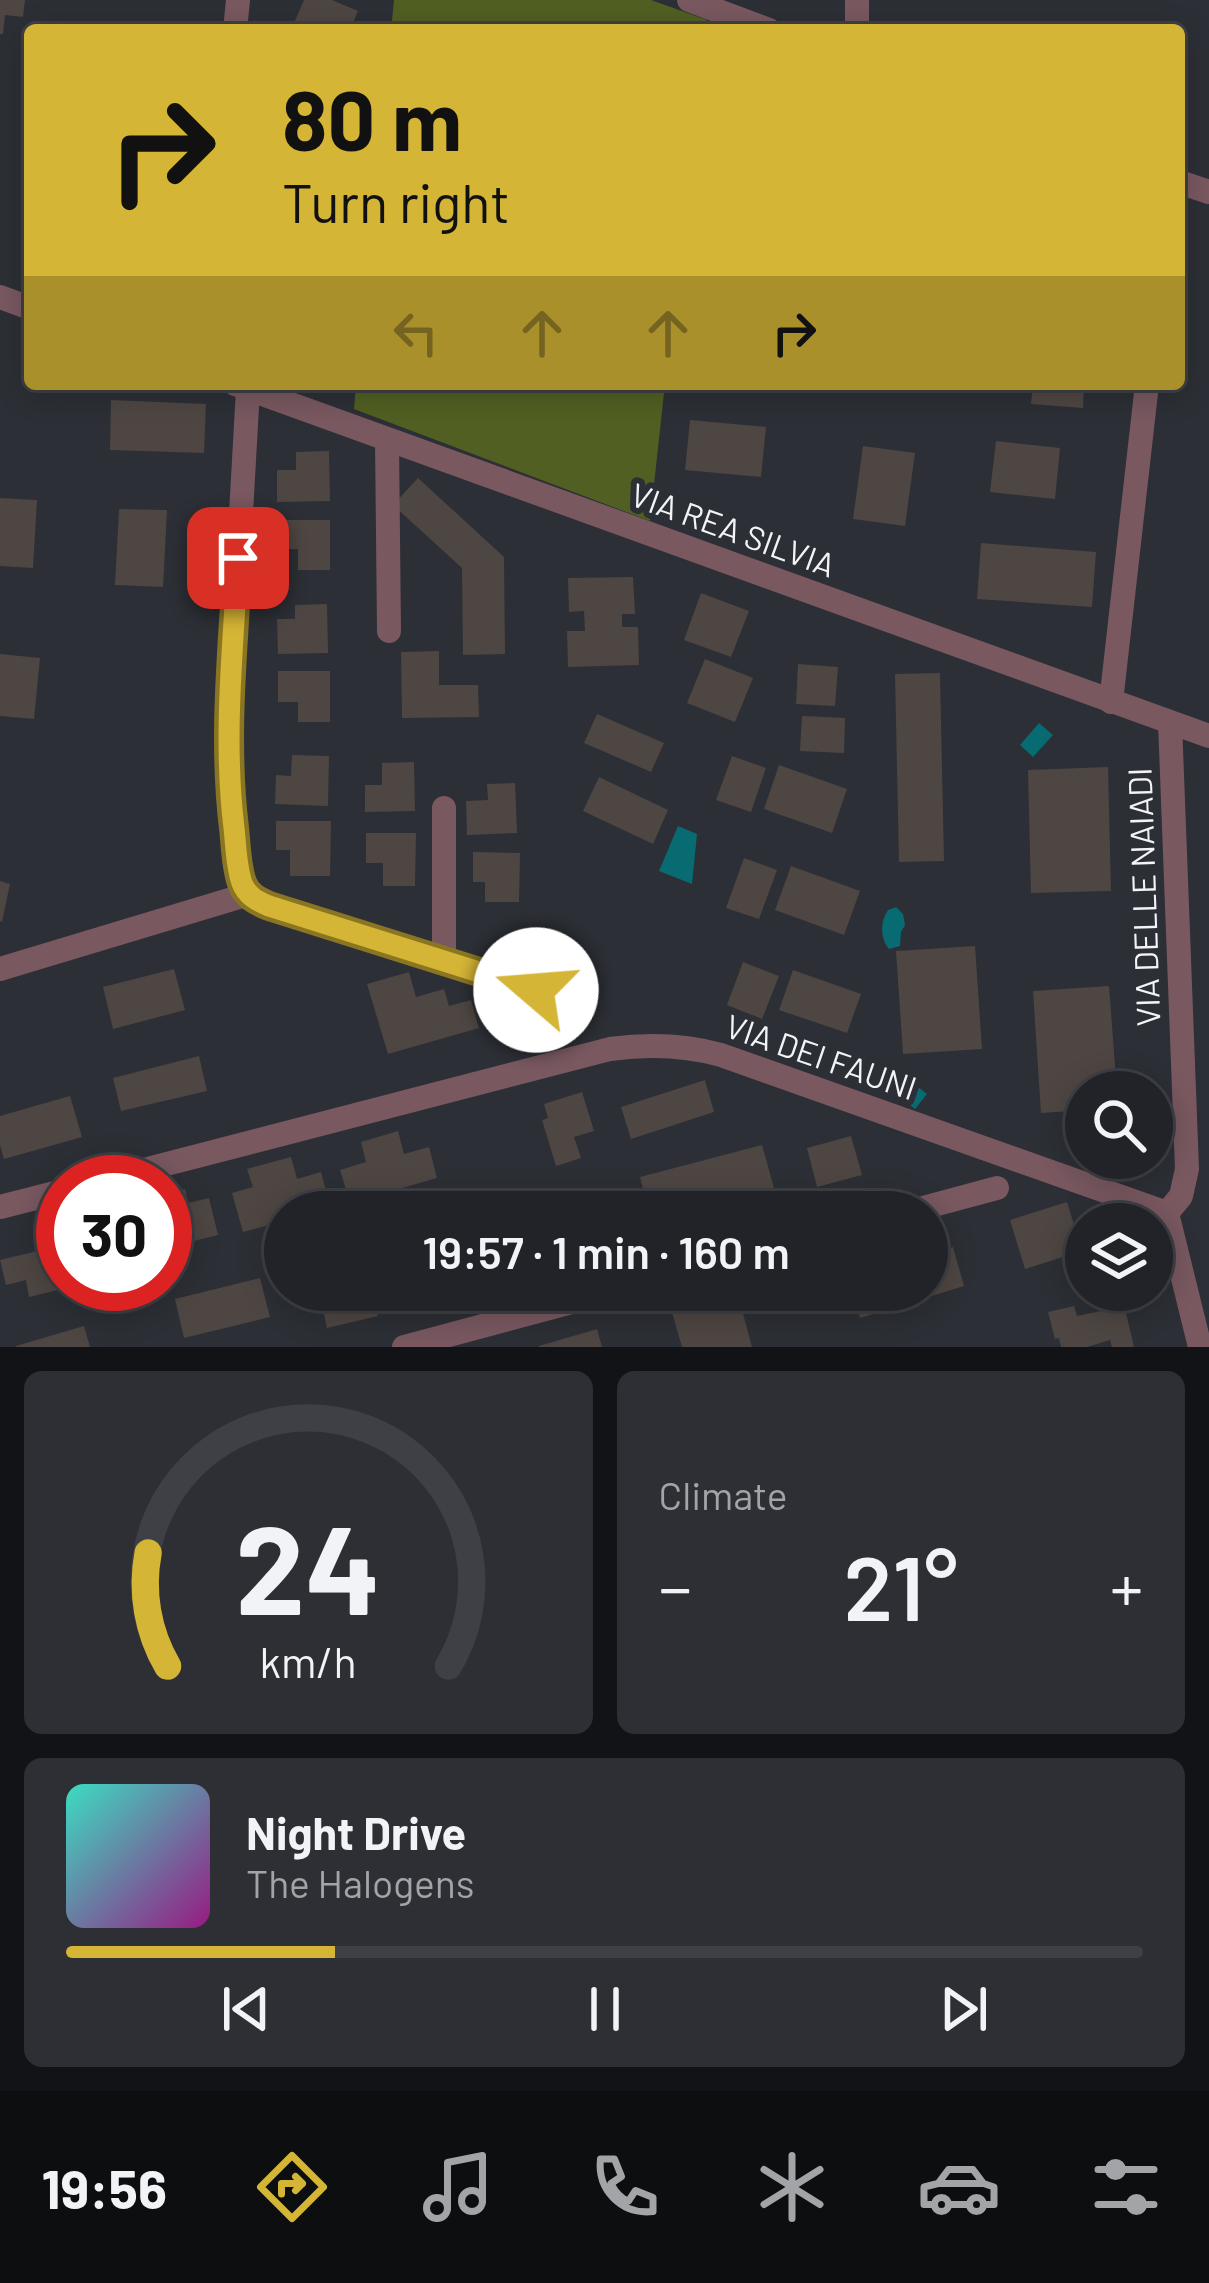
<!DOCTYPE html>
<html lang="en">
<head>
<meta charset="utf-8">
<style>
  body { margin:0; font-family:Barlow,sans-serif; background:#2d2f34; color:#f1f3f6; height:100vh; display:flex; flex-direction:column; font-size:45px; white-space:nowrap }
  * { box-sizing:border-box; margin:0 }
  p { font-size:39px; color:#a2a4a8 }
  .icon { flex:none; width:66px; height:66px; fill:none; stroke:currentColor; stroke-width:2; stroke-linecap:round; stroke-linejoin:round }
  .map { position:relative; height:1347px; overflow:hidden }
  .panel { display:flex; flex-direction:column; gap:24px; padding:24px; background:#121316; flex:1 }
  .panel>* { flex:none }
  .hud { position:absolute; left:24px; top:24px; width:1161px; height:366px; border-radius:12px; box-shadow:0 6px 30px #0003,0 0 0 3px #3e4045; background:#d5b535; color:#111; overflow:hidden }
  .controls { position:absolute; left:1065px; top:1071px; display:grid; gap:24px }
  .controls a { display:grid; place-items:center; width:108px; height:108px; border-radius:50%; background:#212328; box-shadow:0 6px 30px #0003,0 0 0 3px #3e4045; font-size:60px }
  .speed { position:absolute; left:36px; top:1155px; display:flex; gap:24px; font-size:60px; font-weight:700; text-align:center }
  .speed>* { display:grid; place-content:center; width:156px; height:156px; border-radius:50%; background:#212328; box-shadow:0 6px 30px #0003,0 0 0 3px #3e4045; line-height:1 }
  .speed .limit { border:18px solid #d22; background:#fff; color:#111 }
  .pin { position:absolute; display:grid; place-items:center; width:102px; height:102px; color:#fff; margin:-51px; border-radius:24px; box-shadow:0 6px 18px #0006 }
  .me { position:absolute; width:132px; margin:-66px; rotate:288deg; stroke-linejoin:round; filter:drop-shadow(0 0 9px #0008) }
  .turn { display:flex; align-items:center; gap:42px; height:252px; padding:0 60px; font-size:54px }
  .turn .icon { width:156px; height:156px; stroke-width:2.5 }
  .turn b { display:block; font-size:84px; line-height:102px }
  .lanes { display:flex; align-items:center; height:114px; padding:0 60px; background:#0003; justify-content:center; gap:60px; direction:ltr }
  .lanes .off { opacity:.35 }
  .big { font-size:90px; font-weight:600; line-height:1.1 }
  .panel .widget { flex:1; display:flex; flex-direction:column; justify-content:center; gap:18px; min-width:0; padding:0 42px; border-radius:18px; background:#2d2f34 }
  .panel .dial { align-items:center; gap:0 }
  .dial svg { height:312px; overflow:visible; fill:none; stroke:#3e4045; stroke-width:7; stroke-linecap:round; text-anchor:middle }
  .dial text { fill:#f1f3f6; stroke:none }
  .song { display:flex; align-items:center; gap:36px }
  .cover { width:144px; height:144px; border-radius:18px; background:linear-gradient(135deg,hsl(170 70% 55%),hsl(310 70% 35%)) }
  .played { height:12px; border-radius:6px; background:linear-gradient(90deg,#d5b535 25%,#3e4045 25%) }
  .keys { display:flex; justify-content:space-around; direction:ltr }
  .heat { display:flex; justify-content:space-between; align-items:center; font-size:66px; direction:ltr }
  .panel .tiles { flex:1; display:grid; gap:24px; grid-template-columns:1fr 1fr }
  .widget:last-child { grid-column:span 2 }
  .trip { position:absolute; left:264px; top:1191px; width:684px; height:120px; border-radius:60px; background:#212328; box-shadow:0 6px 30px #0003,0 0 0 3px #3e4045; font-weight:600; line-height:120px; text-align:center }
  .tab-bar { display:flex; height:192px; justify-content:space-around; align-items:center; background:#0d0e10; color:#a2a4a8 }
  .tab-bar .icon { width:84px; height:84px }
  .tab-bar .on { color:#d5b535 }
  .tab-bar b { font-size:54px; color:#f1f3f6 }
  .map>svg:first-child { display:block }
  .green { fill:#515f22 }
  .water { fill:#096b72 }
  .building { fill:#4e4642 }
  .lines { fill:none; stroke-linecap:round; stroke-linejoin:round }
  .minor { stroke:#795860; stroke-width:24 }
  .route-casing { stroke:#8a7622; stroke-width:30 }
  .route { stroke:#d5b535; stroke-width:21 }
  .labels { text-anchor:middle; stroke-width:12; stroke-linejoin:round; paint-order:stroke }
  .street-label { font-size:33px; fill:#f2f4f8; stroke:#2c2f35 }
</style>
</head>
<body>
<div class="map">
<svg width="1209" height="1347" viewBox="0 0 1209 1347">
  <rect width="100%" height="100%" fill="#2c2f35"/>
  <path class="green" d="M394,0H651L707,20L706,30H391Z
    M356,384H665L650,521L354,409Z"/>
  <path class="water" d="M1039,723L1053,735L1033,757L1020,745Z
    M678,826L697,834L692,884L659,871Z
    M896,907L903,914L905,925L901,932L900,946L889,949C880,938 880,922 888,910Z
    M898,1071L927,1094L915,1109L886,1086Z"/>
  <path class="building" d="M0,0H25L23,17L5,15L3,34H0Z
    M304,0H332L358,11L350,30H291Z
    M1033,384H1084L1083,408L1031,404Z
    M111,400L206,404L204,453L110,450Z
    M690,420L766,427L761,477L685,470Z
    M996,441L1060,448L1055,499L990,492Z
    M863,446L915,453L905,526L853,519Z
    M329,451L330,501L277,502V470H296V452Z
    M418,478L504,557L505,654L463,655L462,568L393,505Z
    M0,498L37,500L33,568L0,566Z
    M119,509L167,510L163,587L115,585Z
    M278,520H330V570H298V549H279Z
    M981,543L1096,552L1092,607L977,599Z
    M633,577L635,614H622V627H638L639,665L568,667L567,631H585L584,611L569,612L568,578Z
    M701,593L749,611L731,657L684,640Z
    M327,604L328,653L278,654L277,619H295V605Z
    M439,651V685H478L479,717L402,718L401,652Z
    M0,654L40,658L34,719L0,716Z
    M705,659L753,678L735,722L687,703Z
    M798,664L838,667L835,706L796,704Z
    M278,671H330V722H298V702H278Z
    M940,673L944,861L899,862L895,674Z
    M597,714L664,743L651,772L584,743Z
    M802,716L845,718L844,753L800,751Z
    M292,755L329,756L328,806L275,804L276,775L291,776Z
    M732,756L766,768L751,812L716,800Z
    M414,762L415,811L365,812V785H382V763Z
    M779,765L847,789L832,833L764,809Z
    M1108,767L1111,891L1031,893L1028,770Z
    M599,777L668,810L653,844L583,811Z
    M515,783L517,833L467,835L466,801L488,800L487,784Z
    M276,821H331L330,876H290V850H276Z
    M366,833H416L415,886H383V863H366Z
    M473,852L520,853L519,902H485V882H473Z
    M744,858L777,870L759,919L726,908Z
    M791,866L860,891L844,935L775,910Z
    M0,881L10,884L2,922L0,921Z
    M975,946L982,1049L903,1054L896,951Z
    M743,962L779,976L762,1019L727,1005Z
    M174,969L185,1010L113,1029L103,987Z
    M793,970L861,994L847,1033L779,1010Z
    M409,972L416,997L444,989L449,1006L471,1000L479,1028L388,1054L367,984Z
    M1109,986L1117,1092H1086V1110L1041,1113L1033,991Z
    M199,1056L207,1091L121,1111L113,1078Z
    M705,1080L714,1112L631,1139L621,1107Z
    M582,1092L594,1131L574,1137L581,1158L556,1166L542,1120L548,1118L544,1104Z
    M70,1096L82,1137L4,1159L0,1145V1116Z
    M398,1131L404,1154L429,1147L437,1178L350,1203L340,1170L366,1162L361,1142Z
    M851,1136L862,1175L817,1187L807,1148Z
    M762,1145L774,1188L680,1212H649L640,1177Z
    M291,1157L297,1179L321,1172L331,1209L319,1212H285V1221L243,1232L232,1193L253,1187L247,1169Z
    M185,1189L188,1203L209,1198L218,1235L165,1248V1194Z
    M593,1199L597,1212H550V1211Z
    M1067,1202L1082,1251L1025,1269L1010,1220Z
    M63,1224V1284L74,1286L29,1297L26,1280L6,1285L0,1260L54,1247L50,1227Z
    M953,1247L964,1286L860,1318L852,1290H927V1255Z
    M260,1278L270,1317L184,1338L175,1299Z
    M319,1290H372L378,1316L327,1328Z
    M738,1295L752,1347H682L672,1312Z
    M1128,1295L1132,1311L1126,1313L1134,1347H1112L1110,1340L1087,1347H1061L1059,1338L1055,1339L1048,1312L1074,1306L1077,1316L1101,1311L1100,1302Z
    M84,1326L90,1347H16V1346Z
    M597,1329L602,1347H539V1346Z"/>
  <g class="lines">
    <path class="minor" d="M689,0L769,30
      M235,30L238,0
      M857,30V0
      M1179,182L1209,192
      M0,297L30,308
      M235,384L1209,736
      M248,389L229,727L230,790L241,879L253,898L269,906L535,990
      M387,440L389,631
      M1111,702L1147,384
      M1170,722L1187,1169L1181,1196L1167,1213L1200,1347
      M444,961V808
      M0,969L249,894
      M97,1182L610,1049C647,1044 685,1045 721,1055L1167,1213
      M0,1207L63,1191
      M908,1212L997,1188
      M404,1347L617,1290"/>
  </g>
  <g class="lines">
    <g class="route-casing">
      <path id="route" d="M238,558C233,647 223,738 234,828C236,845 236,866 242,883C247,896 257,901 269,906L536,990"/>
    </g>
    <use href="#route" class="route"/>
  </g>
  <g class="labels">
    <g class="street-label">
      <text transform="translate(733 530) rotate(20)" y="12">VIA REA SILVIA</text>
      <text transform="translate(1144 897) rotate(-92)" y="12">VIA DELLE NAIADI</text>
      <text transform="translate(821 1057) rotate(19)" y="12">VIA DEI FAUNI</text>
    </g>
  </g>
</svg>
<div class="controls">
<a><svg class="icon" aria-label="search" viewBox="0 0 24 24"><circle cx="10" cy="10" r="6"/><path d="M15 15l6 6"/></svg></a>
<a><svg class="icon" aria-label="layers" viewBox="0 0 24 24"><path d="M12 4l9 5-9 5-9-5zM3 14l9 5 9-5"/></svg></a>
</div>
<div class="speed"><div class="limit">30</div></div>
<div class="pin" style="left:238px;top:558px;background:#d93025"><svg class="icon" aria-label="arrive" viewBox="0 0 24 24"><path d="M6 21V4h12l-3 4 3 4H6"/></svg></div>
<svg class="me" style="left:536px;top:990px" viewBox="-20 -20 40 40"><circle r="19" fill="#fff"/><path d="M0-13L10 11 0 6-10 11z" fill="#d5b535"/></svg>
<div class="trip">19:57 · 1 min · 160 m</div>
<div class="hud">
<div class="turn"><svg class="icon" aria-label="right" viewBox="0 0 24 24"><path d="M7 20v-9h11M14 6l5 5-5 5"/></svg><div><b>80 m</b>Turn right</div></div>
<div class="lanes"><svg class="icon off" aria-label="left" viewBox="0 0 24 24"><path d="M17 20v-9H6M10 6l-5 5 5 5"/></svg><svg class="icon off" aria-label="ahead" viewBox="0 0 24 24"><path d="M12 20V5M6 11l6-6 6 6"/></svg><svg class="icon off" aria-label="ahead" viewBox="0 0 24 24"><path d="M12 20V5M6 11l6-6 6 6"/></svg><svg class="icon" aria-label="right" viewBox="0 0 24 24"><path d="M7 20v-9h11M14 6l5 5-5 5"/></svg></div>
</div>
</div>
<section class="panel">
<div class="tiles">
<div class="widget dial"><svg viewBox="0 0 100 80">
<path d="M14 69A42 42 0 1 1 86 69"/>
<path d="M14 69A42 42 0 0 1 9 40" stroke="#d5b535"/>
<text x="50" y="56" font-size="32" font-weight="700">24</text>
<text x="50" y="72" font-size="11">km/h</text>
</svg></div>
<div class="widget"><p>Climate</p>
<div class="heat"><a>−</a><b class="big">21°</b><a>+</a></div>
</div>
<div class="widget">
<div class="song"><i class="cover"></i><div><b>Night Drive</b><p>The Halogens</p></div></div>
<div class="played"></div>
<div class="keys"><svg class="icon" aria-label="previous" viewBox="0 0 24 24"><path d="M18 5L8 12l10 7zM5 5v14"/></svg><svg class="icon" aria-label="pause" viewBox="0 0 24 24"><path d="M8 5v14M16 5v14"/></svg><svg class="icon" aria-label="next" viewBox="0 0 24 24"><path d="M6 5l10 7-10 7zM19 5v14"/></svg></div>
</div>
</div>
</section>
<nav class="tab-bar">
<b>19:56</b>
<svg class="icon on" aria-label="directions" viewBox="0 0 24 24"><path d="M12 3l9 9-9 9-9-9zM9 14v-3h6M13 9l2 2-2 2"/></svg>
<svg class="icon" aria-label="music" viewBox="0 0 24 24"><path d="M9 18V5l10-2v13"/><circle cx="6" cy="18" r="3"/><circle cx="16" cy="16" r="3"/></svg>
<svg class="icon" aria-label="phone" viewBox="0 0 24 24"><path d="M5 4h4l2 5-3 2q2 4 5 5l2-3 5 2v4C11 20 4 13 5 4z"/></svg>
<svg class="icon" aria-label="climate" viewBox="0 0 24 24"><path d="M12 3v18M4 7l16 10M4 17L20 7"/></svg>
<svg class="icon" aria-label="car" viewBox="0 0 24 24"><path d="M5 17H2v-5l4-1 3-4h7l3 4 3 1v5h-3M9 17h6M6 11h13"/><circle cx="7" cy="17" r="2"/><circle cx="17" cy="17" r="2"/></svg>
<svg class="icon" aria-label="filters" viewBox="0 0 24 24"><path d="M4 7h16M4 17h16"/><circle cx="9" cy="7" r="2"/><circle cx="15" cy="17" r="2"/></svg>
</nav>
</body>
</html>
